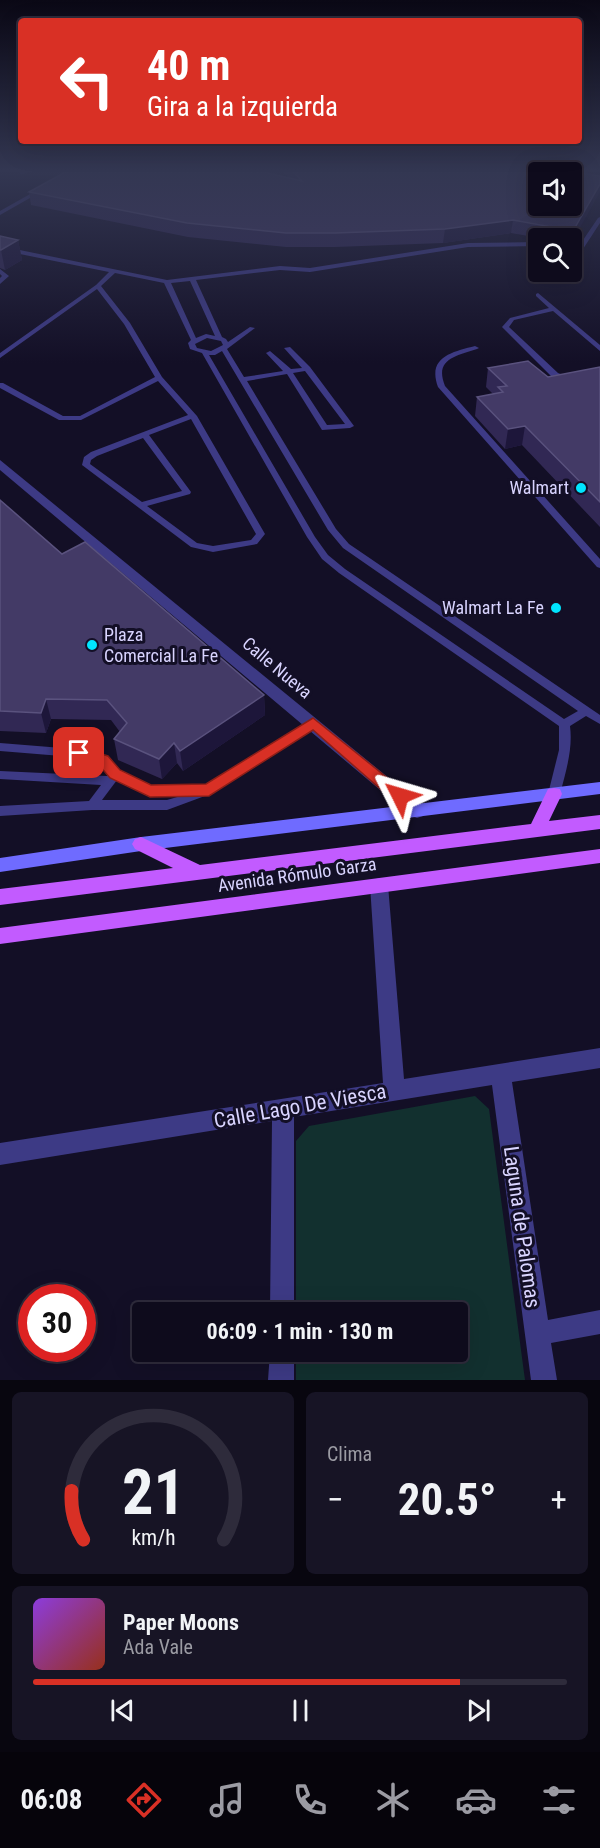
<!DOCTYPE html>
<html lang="es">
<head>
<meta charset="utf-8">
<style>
  body { margin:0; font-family:"Roboto Condensed",sans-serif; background:#171425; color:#f1f3f6; height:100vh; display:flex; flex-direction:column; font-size:22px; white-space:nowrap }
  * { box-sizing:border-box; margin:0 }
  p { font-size:20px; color:#9b9ba3 }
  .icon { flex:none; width:33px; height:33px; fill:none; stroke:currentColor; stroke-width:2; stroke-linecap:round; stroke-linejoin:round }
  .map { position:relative; height:1380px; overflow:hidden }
  .drawer { display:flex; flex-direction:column; gap:12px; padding:12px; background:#08060f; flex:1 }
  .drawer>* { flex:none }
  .banner { position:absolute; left:18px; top:18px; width:564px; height:126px; border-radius:6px; box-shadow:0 6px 24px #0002,0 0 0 2px #2e2b3b; background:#d93025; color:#fff; overflow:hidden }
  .controls { position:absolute; left:528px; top:162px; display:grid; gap:12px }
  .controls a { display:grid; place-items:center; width:54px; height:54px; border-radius:6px; background:#0e0b1c; box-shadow:0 6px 24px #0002,0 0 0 2px #2e2b3b; font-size:30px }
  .speed { position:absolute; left:18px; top:1284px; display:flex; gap:12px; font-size:30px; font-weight:700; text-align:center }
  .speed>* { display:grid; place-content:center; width:78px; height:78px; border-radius:50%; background:#0e0b1c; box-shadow:0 6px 24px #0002,0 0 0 2px #2e2b3b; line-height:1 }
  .speed .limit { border:9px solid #d22; background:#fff; color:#111 }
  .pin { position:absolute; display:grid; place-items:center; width:51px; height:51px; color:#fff; margin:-26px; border-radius:12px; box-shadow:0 3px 9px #0006 }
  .me { position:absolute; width:66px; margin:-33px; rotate:310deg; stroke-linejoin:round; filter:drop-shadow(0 0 4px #0008) }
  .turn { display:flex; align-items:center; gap:21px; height:126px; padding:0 30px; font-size:27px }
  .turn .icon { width:78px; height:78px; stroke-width:2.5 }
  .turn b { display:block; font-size:42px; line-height:51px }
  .big { font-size:45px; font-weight:700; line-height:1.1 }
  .drawer .tile { flex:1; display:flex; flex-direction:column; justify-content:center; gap:9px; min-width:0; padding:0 21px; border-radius:9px; background:#171425 }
  .drawer .dial { align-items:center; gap:0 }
  .dial svg { height:156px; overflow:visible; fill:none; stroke:#2e2b3b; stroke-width:7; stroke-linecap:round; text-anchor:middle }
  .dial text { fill:#f1f3f6; stroke:none }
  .song { display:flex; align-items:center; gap:18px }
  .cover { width:72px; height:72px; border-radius:9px; background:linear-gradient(135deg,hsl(270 70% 55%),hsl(10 70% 35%)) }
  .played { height:6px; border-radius:3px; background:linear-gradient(90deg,#d93025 80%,#2e2b3b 80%) }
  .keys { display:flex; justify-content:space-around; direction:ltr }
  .heat { display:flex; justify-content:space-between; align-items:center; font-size:33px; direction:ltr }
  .drawer .tiles { flex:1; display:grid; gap:12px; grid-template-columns:1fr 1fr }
  .tile:last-child { grid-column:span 2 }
  .trip { position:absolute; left:132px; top:1302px; width:336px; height:60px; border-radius:6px; background:#0e0b1c; box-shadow:0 6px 24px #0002,0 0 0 2px #2e2b3b; font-weight:700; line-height:60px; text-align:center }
  .dock { display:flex; height:96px; justify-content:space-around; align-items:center; background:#06040b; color:#9b9ba3 }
  .dock .icon { width:42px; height:42px }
  .dock .active { color:#d93025 }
  .dock b { font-size:27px; color:#f1f3f6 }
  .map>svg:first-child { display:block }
  .green { fill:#12302f }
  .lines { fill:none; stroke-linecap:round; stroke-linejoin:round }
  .lane { fill:#3d3a85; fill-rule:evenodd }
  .street { fill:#3d3a85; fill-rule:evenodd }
  .secondary { fill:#6f6bff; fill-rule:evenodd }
  .primary { fill:#c25bff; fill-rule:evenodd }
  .wall { fill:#312854 }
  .shaded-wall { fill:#1d163a }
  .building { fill:#433a66; stroke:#5a527e; stroke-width:1.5; fill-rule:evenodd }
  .route { fill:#d93025; stroke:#8d1f18; stroke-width:1.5 }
  .poi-dot { fill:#00e5ff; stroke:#130f26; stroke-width:2 }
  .labels { text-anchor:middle; stroke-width:6; stroke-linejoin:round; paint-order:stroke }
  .poi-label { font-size:18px; fill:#d9d4ff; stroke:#130f26; text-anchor:end }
  .street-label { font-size:18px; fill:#d9d4ff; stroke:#130f26 }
  .near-street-label { font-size:21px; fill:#d9d4ff; stroke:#130f26 }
</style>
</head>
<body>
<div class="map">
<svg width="600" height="1380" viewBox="0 0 600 1380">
  <rect width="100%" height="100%" fill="#130f26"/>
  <path class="green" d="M475,1096L489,1109L525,1380H296V1352H458V1312H296V1141L309,1126Z"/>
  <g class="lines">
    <path class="lane" d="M24,170H31L24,174H20V172Z
      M580,170H585L599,180L594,181Z
      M39,189L44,190L0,215V211Z
      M600,217V223L583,249H572V245L579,246L598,218Z
      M538,242V246L468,247L310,272L280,270L196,280L222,337L226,339L228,342L250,327L255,328L227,349L244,377L283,371L266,353L270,351L291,369L302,368L284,348L290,347L310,367L354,426L350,428L322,430L287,374L247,381L336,529L349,544L600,715V724L586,716L570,726C573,749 566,771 560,794L558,797L554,798L550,797L548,794L559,750V726L339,573L322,559L307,537L202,353L190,349L188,343L191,340L164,283L115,273L101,286L130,323L162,377L197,416L265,534L257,544L213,552L191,547L82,465L84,457L91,452L188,415L158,381L81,420H59L0,388V383H3L63,416H80L155,377L124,324L97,289L0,358V353L96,285L109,272L0,250V246L167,280L280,266L310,268L468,243ZM190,281L215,336L206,334L196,338L171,283ZM207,338L221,341L223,345L211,351L197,348L195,344ZM222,351L328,530L343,548L578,711L564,719L345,569L328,555L315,537L209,355H215ZM305,371L345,424L327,425L293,373ZM191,419L256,534L251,540L213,546L197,543L147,506L190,494L191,492L149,435ZM143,438L182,491L142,502L90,464L91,460L97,456Z
      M0,269L9,276L0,284V278L2,276L0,274Z
      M538,293L600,345V351L553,311L514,320L509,327L558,373L571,378V382H565L552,377L502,327L510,318L549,308L536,296V294Z
      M475,346L479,348L477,349C456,356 434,359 445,386L600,559V568L597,567L438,387C427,357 452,352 475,346Z
      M313,719L317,720L318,723L317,726L213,793L167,810H92L0,816V806L89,801L101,785L0,779V771L107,776L109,774L99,763L86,758L0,751V743L87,750L107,757L119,771L151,787L199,786L203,787ZM117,780L150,795H184L167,800H102Z"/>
    <path class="street" d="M0,460L423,806L425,811L423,816L417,818L411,816L0,470Z
      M379,878L385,880L388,885L404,1079L600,1048V1068L512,1082L548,1320L600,1310V1334L551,1343L557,1380H531L492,1085L294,1117V1312H270L272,1121L0,1165V1143L383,1083L370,885L373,880Z
      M270,1352H294V1380H268Z"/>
    <path class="secondary" d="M600,782V794L141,851L0,872V858L141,837Z"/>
    <path class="primary" d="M554,788L560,789L562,794L549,821L600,815V829L0,905V889L173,868L135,849L132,844L135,839L141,837L200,865L531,824L548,789Z
      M600,849V863L0,944V928Z"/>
  </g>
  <path class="wall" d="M282,170H558L600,176L572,238H540L511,233L443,243L335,247H286L188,237L31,205L29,192L289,178Z
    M0,236L18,240L22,260L5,270L0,268Z
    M600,367V527L522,445L505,449L475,416L477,397L493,394L486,387L488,368L548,377Z
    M0,500L62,554L264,695L265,715L183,771L177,763L162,779L118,760L114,739L120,732L111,720L51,719L46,733L0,731Z"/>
  <path class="shaded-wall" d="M600,184V192L572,242L573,231Z
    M513,220L511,233L443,243L445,229Z
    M18,240L22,260L5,270L1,250Z
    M525,426L522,445L505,449L508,429Z
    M264,695L265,715L183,771L180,751Z
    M46,699L51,719L46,733L41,713Z
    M174,743L177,763L162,779L159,759Z"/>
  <path class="building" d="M69,170H255L302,181L292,170H558L600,176V184L573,231L513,220L445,229L335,233H286L187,223L29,192ZM538,172H572V206H538Z
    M0,236L18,240L1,250H0Z
    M528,361L548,377L600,367V502L525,426L508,429L477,397L503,392L498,387L507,386L488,368Z
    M0,500L62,554L85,542L264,695L180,751L174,743L159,759L114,739L127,723L107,700L46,699L41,713L0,711Z"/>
  <linearGradient id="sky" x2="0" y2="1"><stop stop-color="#0a0815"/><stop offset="0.47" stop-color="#333752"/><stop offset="1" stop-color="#333752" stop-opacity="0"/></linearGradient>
  <rect width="600" height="363" fill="url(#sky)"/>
  <path class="route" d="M313,718L405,792L407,796L405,801H394L313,730L209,796L150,797L110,778L98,764L73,757L71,753L79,747L108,756L120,770L151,785L206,784Z"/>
  <g class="poi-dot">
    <circle cx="581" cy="488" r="6"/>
    <circle cx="556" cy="608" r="6"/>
    <circle cx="92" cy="645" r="6"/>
  </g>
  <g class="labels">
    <g class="poi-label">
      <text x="569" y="494">Walmart</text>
      <text x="544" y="614">Walmart La Fe</text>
      <text x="104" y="641" text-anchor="start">Plaza<tspan x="104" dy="21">Comercial La Fe</tspan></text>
    </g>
    <g class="street-label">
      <text transform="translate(277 668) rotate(40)" y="6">Calle Nueva</text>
      <text transform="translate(297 875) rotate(-8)" y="6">Avenida Rómulo Garza</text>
    </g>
    <g class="near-street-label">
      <text transform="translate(300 1106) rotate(-10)" y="7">Calle Lago De Viesca</text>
      <text transform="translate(522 1227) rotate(82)" y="7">Laguna de Palomas</text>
    </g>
  </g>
</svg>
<div class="controls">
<a><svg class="icon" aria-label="sound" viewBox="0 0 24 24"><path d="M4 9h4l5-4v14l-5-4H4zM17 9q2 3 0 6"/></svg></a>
<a><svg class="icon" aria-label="search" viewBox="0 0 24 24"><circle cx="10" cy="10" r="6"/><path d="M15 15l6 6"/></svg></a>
</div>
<div class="speed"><div class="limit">30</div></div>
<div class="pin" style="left:79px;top:753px;background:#d93025"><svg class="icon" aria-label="arrive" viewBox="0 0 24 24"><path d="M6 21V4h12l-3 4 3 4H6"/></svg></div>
<svg class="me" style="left:400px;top:796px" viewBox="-20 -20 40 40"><path d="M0-17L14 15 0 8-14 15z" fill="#d93025" stroke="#fff" stroke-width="4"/></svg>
<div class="trip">06:09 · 1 min · 130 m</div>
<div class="banner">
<div class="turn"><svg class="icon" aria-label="left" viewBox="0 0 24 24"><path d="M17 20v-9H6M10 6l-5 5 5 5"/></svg><div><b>40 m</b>Gira a la izquierda</div></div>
</div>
</div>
<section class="drawer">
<div class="tiles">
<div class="tile dial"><svg viewBox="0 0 100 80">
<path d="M14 69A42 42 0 1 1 86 69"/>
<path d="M14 69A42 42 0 0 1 8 44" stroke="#d93025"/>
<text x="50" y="56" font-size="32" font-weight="700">21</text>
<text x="50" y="72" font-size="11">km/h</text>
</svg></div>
<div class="tile"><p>Clima</p>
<div class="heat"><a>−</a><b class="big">20.5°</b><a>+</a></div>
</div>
<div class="tile">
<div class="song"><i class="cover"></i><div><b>Paper Moons</b><p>Ada Vale</p></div></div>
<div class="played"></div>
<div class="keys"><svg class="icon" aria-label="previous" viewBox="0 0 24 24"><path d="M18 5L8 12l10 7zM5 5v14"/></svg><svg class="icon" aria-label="pause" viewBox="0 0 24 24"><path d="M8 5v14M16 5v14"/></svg><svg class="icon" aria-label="next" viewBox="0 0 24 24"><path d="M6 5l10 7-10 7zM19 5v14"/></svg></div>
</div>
</div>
</section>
<nav class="dock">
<b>06:08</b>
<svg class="icon active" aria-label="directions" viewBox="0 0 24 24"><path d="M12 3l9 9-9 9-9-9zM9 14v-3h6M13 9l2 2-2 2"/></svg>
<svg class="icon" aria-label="music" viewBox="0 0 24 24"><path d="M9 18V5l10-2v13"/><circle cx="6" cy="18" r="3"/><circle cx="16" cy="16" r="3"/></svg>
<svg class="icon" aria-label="phone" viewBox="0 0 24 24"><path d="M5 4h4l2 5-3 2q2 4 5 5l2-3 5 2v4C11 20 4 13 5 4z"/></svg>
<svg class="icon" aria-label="climate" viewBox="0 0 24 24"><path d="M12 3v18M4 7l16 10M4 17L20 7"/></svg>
<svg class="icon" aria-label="car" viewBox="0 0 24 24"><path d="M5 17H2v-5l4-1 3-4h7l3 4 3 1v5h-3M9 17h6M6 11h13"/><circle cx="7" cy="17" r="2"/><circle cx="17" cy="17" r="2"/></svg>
<svg class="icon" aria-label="filters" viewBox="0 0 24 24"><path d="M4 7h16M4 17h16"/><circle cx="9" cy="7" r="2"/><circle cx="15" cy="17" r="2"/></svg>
</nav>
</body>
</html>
